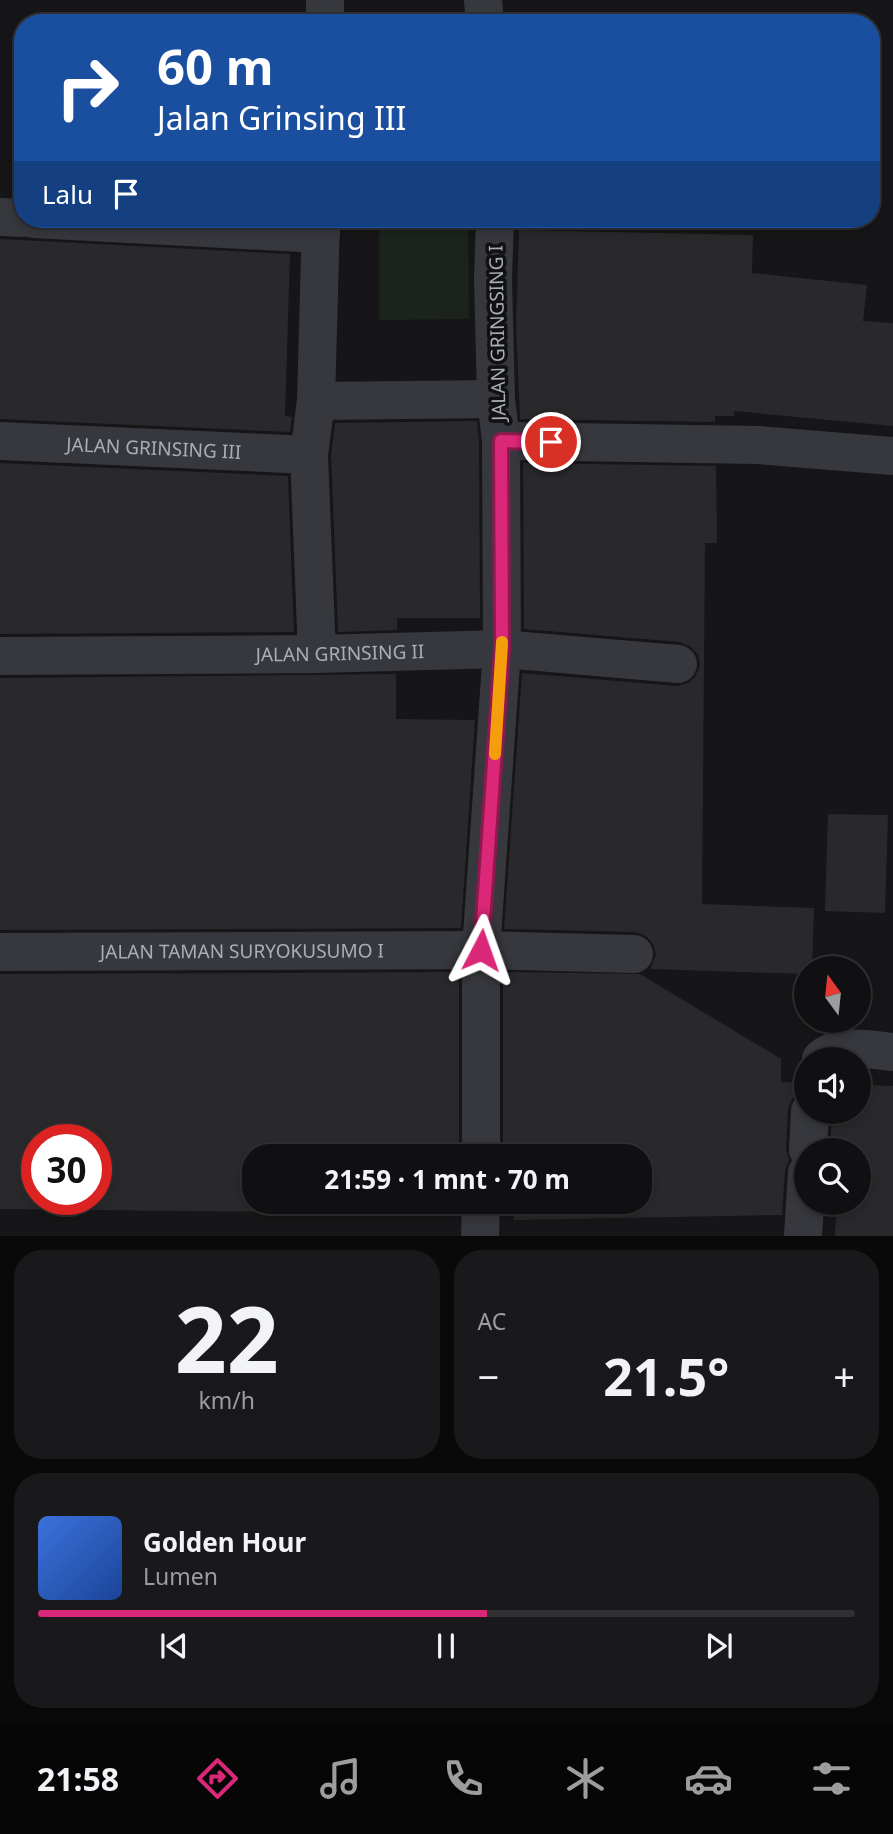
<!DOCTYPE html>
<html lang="id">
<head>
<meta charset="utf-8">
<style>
  body { margin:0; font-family:"Noto Sans",sans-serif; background:#19191b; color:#f1f3f6; height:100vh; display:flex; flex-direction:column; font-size:26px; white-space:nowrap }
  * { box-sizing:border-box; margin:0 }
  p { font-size:23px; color:#9c9d9f }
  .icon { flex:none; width:38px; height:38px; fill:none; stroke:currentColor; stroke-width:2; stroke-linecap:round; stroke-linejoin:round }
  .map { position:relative; height:1236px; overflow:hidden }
  .sheet { display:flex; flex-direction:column; gap:14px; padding:14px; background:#09090a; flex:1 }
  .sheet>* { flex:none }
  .top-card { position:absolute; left:14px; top:14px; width:866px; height:214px; border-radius:28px; box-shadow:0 4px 10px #0003,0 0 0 2px #303032; background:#1a4fa0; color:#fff; overflow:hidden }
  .needle { width:46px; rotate:345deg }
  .tools { position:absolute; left:794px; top:956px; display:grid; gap:14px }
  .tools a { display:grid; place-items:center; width:77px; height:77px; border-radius:50%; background:#101012; box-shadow:0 4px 10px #0003,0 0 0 2px #303032; font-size:35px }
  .speed { position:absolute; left:21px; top:1124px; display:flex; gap:14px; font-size:35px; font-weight:700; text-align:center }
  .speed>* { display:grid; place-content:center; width:91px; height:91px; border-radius:50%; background:#101012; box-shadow:0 4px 10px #0003,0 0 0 2px #303032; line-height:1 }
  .speed .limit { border:10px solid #d22; background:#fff; color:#111 }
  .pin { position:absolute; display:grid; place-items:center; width:60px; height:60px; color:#fff; margin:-30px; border:4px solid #fff; border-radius:50%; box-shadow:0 2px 7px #0007 }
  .me { position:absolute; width:77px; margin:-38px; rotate:4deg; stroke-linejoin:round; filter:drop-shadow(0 0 5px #0008) }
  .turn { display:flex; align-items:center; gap:24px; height:147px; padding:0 28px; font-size:32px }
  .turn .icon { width:91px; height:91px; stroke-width:2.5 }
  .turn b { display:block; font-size:49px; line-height:60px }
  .then { display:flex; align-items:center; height:66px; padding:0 28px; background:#0003; gap:14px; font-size:26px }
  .big { font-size:52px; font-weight:700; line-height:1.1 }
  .sheet .widget { flex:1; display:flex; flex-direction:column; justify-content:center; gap:10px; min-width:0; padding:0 24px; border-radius:28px; background:#19191b }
  .sheet .dial { align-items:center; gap:0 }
  .dial b { font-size:91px; line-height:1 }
  .song { display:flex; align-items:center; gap:21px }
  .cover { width:84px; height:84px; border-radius:10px; background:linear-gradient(135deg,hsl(220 70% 55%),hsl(220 70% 35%)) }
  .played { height:7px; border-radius:4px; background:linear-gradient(90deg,#db2777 55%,#303032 55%) }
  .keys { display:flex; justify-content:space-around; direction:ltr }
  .heat { display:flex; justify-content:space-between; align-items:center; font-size:38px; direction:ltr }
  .sheet .tiles { flex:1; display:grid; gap:14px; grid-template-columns:1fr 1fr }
  .widget:last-child { grid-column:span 2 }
  .trip { position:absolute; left:242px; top:1144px; width:410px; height:70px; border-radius:28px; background:#101012; box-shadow:0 4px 10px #0003,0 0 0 2px #303032; font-weight:700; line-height:70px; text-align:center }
  .tab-bar { display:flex; height:112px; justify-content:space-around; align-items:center; background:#060607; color:#9c9d9f }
  .tab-bar .icon { width:49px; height:49px }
  .tab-bar .selected { color:#db2777 }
  .tab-bar b { font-size:32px; color:#f1f3f6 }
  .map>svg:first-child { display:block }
  .green { fill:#1c231d }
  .building { fill:#29292c; fill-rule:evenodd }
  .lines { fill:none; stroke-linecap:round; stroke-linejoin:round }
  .minor { stroke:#37383d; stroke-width:38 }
  .route-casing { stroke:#8e194d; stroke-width:18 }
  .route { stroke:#db2777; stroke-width:12 }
  .slow { stroke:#f59e0b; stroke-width:12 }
  .labels { text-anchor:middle; stroke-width:7; stroke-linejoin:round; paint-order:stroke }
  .street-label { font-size:19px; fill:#a8adb8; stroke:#111113 }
</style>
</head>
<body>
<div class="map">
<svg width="893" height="1236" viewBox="0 0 893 1236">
  <rect width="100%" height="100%" fill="#161618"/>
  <path class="green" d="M379,219H468L469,319L379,320Z"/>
  <path class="building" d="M519,230L753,235L752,273L867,285L863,321L893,323V426L734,411V416H715V422L520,419L516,325Z
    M0,239L290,254L285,416L292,417L290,432L0,419Z
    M477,421L479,442L480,618H397V630L338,632L331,456L335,423Z
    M0,463L288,476L294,632L0,634Z
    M523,463L716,466L717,543H705L702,904L814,908L812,968H807V974L650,969L656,955L653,944L646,936L635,932L504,929L522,673L677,686L688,683L695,677L700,665L698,655L691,647L680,642L524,629Z
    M396,674V719L475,720L461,928L0,930V678Z
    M828,814L888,815L885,913L825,911Z
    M459,972V1157H254V1202H459V1214L0,1209V974ZM37,1139H96V1199H37Z
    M503,972L640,974L781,1059V1082L807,1083V1090L799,1092L792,1099L788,1109L786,1149L789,1160L785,1171L782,1215L514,1220V1216L502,1215L503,1202H639V1157H503Z
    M859,1085L893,1086V1236H835L836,1214H826L827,1202H859V1150H830L832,1111H859Z"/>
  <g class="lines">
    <g class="minor">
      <path d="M483,0L485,23"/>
      <path d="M325,23V0"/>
      <path d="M0,217L23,218"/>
      <path d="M34,219L321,234"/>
      <path d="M316,401L496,399"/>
      <path id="s1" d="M0,441L309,455"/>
      <path d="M501,441L758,445L893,456"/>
      <path d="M317,654L309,455L316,401L321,219"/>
      <path id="s2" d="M0,656L317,654L502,649L678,664"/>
      <path id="s3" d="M0,952L481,950L634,954"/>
      <path d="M821,1059C839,1042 871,1050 893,1052"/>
      <path d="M808,1150L810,1111"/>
      <path d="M481,1157V950L502,649L501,441L496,399L493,278L495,219"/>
      <path d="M480,1236L481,1202"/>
      <path d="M803,1236L807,1172"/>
    </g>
  </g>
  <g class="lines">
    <g class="route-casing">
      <path id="route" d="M481,950L502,649L501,441L551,442"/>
    </g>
    <use href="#route" class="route"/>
    <path class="slow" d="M495,754L502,642"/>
  </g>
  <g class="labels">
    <g class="street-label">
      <text transform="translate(497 333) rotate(-91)" y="7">JALAN GRINGSING I</text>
      <text dy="7" stroke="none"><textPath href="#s1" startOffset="154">JALAN GRINSING III</textPath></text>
      <text dy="7" stroke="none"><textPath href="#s2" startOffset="340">JALAN GRINSING II</textPath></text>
      <text dy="7" stroke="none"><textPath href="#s3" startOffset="242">JALAN TAMAN SURYOKUSUMO I</textPath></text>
    </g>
  </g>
</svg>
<div class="tools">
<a><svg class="needle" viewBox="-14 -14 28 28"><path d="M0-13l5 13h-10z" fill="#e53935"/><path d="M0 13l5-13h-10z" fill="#9c9d9f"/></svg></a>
<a><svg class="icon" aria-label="sound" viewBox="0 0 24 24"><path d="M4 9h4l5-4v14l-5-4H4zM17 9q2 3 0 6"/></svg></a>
<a><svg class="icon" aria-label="search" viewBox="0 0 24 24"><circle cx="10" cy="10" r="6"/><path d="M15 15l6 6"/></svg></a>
</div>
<div class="speed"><div class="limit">30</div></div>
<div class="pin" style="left:551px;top:442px;background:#d93025"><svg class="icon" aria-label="arrive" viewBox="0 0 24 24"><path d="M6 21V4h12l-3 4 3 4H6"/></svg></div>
<svg class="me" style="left:481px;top:950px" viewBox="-20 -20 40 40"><path d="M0-17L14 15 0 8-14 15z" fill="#db2777" stroke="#fff" stroke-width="4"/></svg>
<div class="trip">21:59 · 1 mnt · 70 m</div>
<div class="top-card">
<div class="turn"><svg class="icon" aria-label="right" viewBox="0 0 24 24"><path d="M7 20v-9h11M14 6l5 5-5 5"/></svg><div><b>60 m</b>Jalan Grinsing III</div></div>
<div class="then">Lalu<svg class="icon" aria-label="arrive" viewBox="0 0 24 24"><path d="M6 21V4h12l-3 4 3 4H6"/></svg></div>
</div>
</div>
<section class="sheet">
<div class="tiles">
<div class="widget dial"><b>22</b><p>km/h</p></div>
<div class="widget"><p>AC</p>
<div class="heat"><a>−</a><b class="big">21.5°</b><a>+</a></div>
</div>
<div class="widget">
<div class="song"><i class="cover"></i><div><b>Golden Hour</b><p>Lumen</p></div></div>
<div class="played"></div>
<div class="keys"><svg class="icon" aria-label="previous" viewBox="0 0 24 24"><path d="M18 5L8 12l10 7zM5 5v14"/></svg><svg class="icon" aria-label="pause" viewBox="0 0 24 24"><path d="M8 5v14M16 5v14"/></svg><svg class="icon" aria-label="next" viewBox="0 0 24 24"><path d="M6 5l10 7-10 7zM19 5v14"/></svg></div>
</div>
</div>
</section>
<nav class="tab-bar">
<b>21:58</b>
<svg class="icon selected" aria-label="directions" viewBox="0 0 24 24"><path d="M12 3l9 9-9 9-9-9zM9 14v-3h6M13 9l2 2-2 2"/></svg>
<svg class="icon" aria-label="music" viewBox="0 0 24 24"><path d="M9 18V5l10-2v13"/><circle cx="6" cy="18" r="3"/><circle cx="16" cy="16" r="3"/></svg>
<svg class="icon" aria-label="phone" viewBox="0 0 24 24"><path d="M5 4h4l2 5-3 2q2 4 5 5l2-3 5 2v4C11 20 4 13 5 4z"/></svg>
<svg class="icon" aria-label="climate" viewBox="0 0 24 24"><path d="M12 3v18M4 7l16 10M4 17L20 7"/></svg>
<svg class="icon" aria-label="car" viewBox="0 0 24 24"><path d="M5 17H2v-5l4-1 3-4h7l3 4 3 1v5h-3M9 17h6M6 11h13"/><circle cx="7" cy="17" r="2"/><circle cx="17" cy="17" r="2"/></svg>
<svg class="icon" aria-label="filters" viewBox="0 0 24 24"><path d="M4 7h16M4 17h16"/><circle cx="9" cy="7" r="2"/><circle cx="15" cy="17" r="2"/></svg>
</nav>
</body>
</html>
